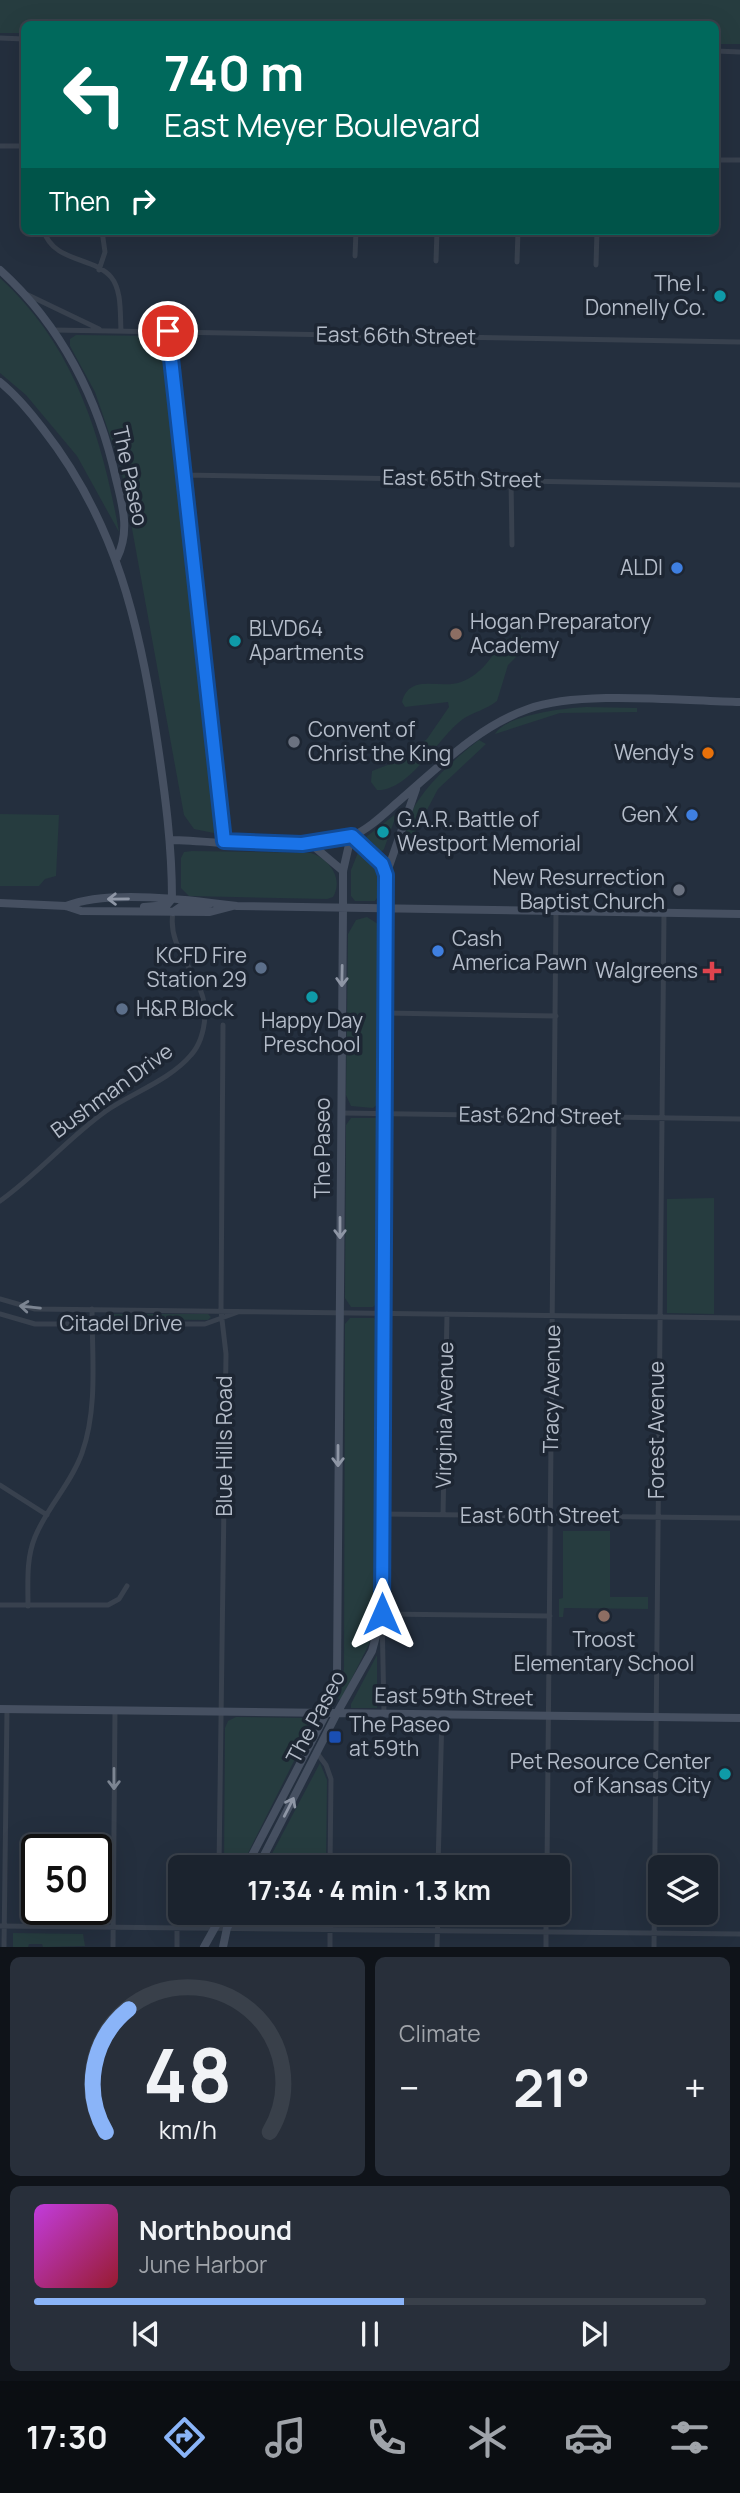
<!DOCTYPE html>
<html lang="en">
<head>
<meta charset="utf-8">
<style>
  body { margin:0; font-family:Manrope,sans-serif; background:#282f3a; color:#f1f3f6; height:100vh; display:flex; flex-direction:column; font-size:26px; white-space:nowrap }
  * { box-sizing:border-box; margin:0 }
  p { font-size:23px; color:#a0a4aa }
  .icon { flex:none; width:38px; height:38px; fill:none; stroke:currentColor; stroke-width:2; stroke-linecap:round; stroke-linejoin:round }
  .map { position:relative; height:1947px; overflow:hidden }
  .drawer { display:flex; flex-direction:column; gap:10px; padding:10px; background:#0f1319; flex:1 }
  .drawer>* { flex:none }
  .banner { position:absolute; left:21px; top:21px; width:698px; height:214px; border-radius:10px; box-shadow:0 7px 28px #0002,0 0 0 2px #39404a; background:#00695c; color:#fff; overflow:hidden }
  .controls { position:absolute; left:648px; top:1855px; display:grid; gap:14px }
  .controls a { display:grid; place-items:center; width:70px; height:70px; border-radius:10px; background:#1b232e; box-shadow:0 7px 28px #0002,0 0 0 2px #39404a; font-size:35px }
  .speed { position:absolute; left:21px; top:1834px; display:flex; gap:14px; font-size:35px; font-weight:700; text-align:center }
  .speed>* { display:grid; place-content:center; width:91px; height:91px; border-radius:50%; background:#1b232e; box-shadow:0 7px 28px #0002,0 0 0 2px #39404a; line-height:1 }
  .speed .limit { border:4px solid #111; border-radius:10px; background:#fff; color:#111 }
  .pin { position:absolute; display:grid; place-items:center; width:60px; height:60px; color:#fff; margin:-30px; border:4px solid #fff; border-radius:50%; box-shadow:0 2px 7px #0007 }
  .me { position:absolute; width:77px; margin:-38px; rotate:0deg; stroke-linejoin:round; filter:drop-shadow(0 0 5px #0008) }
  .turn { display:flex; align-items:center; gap:24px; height:147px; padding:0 28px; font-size:32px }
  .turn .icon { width:91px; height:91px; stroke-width:2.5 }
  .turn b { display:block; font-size:49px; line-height:60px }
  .then { display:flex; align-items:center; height:66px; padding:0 28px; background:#0003; gap:14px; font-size:26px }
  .big { font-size:52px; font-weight:700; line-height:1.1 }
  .drawer .card { flex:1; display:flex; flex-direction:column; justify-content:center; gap:10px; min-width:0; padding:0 24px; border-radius:10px; background:#282f3a }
  .drawer .dial { align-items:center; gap:0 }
  .dial svg { height:182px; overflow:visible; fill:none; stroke:#39404a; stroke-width:7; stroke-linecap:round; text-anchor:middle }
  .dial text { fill:#f1f3f6; stroke:none }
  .song { display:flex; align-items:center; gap:21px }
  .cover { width:84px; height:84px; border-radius:10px; background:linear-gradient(135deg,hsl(290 70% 55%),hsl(350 70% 35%)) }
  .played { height:7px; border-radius:4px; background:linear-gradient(90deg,#8ab4f8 55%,#39404a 55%) }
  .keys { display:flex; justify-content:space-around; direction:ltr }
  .heat { display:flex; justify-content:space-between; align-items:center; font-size:38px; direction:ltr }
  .drawer .tiles { flex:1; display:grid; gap:10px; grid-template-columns:1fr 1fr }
  .card:last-child { grid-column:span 2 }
  .trip { position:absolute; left:168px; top:1855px; width:402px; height:70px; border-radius:10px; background:#1b232e; box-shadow:0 7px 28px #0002,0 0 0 2px #39404a; font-weight:700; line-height:70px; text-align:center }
  .dock { display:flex; height:112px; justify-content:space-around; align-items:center; background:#0b0e12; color:#a0a4aa }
  .dock .icon { width:49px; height:49px }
  .dock .selected { color:#8ab4f8 }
  .dock b { font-size:32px; color:#f1f3f6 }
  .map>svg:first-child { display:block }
  .green { fill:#263c3f }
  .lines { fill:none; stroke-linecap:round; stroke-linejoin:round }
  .street { stroke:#38414e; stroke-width:5 }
  .secondary { stroke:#465061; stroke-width:8 }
  .oneway { stroke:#8e96a5 }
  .oneway2 { stroke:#7c8592 }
  .route-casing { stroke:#114b97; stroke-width:18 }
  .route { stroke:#1a73e8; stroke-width:12 }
  .culture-dot { fill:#0f9aa8; stroke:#1d2633; stroke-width:2.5 }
  .shop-dot { fill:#3f7fe0; stroke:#1d2633; stroke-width:2.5 }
  .education-dot { fill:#8d6e63; stroke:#1d2633; stroke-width:2.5 }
  .worship-dot { fill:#6b7280; stroke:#1d2633; stroke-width:2.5 }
  .food-dot { fill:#e8710a; stroke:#1d2633; stroke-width:2.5 }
  .service-dot { fill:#5c6f8a; stroke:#1d2633; stroke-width:2.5 }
  .health-dot { fill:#e0444e; stroke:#1d2633; stroke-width:2.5 }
  .transit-dot { fill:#1a4fb4; stroke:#1d2633; stroke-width:2.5 }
  .labels { text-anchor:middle; stroke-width:7; stroke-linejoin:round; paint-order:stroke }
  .poi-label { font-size:21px; fill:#b4bcc9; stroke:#1d2633; text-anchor:end }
  .street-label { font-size:21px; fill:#b4bcc9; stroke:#1d2633 }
</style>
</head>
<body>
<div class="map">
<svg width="740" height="1947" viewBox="0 0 740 1947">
  <rect width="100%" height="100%" fill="#242f3e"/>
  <path class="green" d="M0,0H740V44H716V24H24V33H0Z
    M0,278C74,345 102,437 119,532L77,456L26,395L0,373Z
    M76,335L155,336L166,344L218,827L214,833L194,829L184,815L121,468L95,392L70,346V339Z
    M519,635L528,642L527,646L508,665L497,701C487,709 474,712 463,719C440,735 409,792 377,790L371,782L372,771L398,761L427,739L449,707L448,702L405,707L402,702C409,674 437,688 458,683C478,677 493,659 500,641Z
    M586,707L637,708V712L560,713L495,734C505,715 565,708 586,707Z
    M479,740L486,744L438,789L409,844C392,812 456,757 479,740Z
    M397,813L384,849L380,853L367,842L366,837Z
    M0,814L59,815L56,876L45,879L39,886H0Z
    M359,850C375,860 387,885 375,901H355L351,896V870Z
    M192,851L311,853C329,859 344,878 333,897L327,899L189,896L181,888V858L184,852Z
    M367,917L378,924L381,936L380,1102L373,1108L351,1106L346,1095L348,934L356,920Z
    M351,1118H377L380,1127L379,1301L373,1307H351L345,1298L346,1125Z
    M714,1198V1314L667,1313V1199Z
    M105,1314H208L211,1317L208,1320L106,1319Z
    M350,1318H374L379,1323L376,1611L369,1644L341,1700L338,1699L344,1669L345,1324Z
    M563,1531H610V1597H648V1609L564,1608L563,1617H559V1599L563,1598Z
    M377,1655V1708H351V1704Z
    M236,1717L308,1718L312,1725L241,1867H224L225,1728L228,1721Z
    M320,1763L327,1780L326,1867H265Z
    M241,1913H323L324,1916L311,1925L243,1923L239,1921Z
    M13,1933L83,1934L85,1946L43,1947L42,1944H29L28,1947H13Z"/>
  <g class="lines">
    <path class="street" d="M0,38L24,39
      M716,51L740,52
      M0,146H24
      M716,160H740
      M44,231C53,262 94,257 111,277C122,290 120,314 121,331
      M355,256L356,231
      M436,261L437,231
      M517,262L518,231
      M596,265L597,231
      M99,270L105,252L102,231
      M26,294L99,329
      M53,330L740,342
      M168,331L224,841
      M184,475L740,485
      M511,479L512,545
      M386,1013L556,1016
      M341,1113L740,1119
      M0,1201C38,1174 68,1138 106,1111C132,1093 170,1080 191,1055C200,1045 204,1030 205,1016C207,976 166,953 173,912
      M0,1299L35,1309L740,1318
      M0,1314L35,1324H205L238,1312
      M0,1485L47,1515
      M382,1514L740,1518
      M443,1515L447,1314
      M0,1605H108L119,1599L127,1586
      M28,1606C28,1582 26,1559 35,1537C47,1507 71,1484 82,1453C98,1408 92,1356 92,1309
      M384,1713L382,1614L550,1616
      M317,1753L326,1765L331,1779L330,1867
      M219,1867L226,1354L221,1311L223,1025
      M438,1867L442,1714
      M547,1867L556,911
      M0,1926L740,1934
      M4,1947L7,1709
      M113,1947L115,1710
      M177,1947V1927
      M330,1947V1913
      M437,1947L438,1913
      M546,1947V1913
      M654,1947L664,913"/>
    <path class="secondary" d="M0,270C61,325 99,400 116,479C123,507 130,531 117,558
      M0,382C16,395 31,413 43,429C116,522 140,625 157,740C165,793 172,845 172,899
      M171,840C225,841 301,855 352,836C369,829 385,813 399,801C439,767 477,727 528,709C580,690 682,701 740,702
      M311,844L343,871
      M386,875L416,789
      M0,903L66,906L81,911L210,912L233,906
      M66,906C108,889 192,900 237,906L740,914
      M144,907L167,905L172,899
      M173,912L183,905L209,904
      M0,1709L740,1718
      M246,1867L327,1712L337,1677L343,908V871L351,836
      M258,1867L337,1713L372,1651L382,1614L386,875L382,864L351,836
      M204,1947L223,1913
      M223,1947L227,1928L235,1913"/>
  </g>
  <defs><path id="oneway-shaft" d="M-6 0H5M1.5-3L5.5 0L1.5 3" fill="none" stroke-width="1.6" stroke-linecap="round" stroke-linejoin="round" transform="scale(1.75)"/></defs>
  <g class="oneway">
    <use href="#oneway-shaft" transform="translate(118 899) rotate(179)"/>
    <use href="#oneway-shaft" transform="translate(342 976) rotate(91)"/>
    <use href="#oneway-shaft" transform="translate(340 1228) rotate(90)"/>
    <use href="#oneway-shaft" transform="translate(338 1456) rotate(90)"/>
    <use href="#oneway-shaft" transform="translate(289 1807) rotate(-63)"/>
  </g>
  <g class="oneway2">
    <use href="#oneway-shaft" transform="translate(30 1307) rotate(-174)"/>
    <use href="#oneway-shaft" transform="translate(114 1779) rotate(90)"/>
  </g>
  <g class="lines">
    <g class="route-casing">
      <path id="route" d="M168,331L224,841L302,844L352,836L382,864L386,875L382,1614"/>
    </g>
    <use href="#route" class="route"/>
  </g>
  <g class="culture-dot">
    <circle cx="720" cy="296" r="7"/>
    <circle cx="235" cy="641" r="7"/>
    <circle cx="383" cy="832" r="7"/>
    <circle cx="312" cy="997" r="7"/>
    <circle cx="725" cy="1774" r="7"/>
  </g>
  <g class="shop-dot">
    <circle cx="677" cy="568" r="7"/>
    <circle cx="692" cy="815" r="7"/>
    <circle cx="438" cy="951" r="7"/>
  </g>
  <g class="education-dot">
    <circle cx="456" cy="634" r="7"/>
    <circle cx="604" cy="1616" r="7"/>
  </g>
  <g class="worship-dot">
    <circle cx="294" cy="742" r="7"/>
    <circle cx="679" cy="890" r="7"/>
  </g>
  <circle class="food-dot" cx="708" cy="753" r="7"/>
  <g class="service-dot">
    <circle cx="261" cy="968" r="7"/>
    <circle cx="122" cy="1009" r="7"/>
  </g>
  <path class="health-dot" d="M708.5 960.5h7v7h7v7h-7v7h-7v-7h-7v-7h7z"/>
  <rect class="transit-dot" x="328" y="1730" width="14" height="14" rx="3.5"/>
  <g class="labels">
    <g class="poi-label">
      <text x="706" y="291">The I.<tspan x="706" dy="24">Donnelly Co.</tspan></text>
      <text x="663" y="575">ALDI</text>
      <text x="470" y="629" text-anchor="start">Hogan Preparatory<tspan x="470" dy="24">Academy</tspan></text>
      <text x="249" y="636" text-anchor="start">BLVD64<tspan x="249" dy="24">Apartments</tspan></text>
      <text x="308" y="737" text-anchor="start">Convent of<tspan x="308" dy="24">Christ the King</tspan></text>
      <text x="694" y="760">Wendy's</text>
      <text x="678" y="822">Gen X</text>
      <text x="397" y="827" text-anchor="start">G.A.R. Battle of<tspan x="397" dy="24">Westport Memorial</tspan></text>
      <text x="665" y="885">New Resurrection<tspan x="665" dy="24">Baptist Church</tspan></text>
      <text x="452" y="946" text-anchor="start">Cash<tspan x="452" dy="24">America Pawn</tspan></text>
      <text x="247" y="963">KCFD Fire<tspan x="247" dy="24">Station 29</tspan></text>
      <text x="698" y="978">Walgreens</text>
      <text x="136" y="1016" text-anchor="start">H&amp;R Block</text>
      <text x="312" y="1028" text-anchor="middle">Happy Day<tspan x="312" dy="24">Preschool</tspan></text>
      <text x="604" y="1647" text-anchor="middle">Troost<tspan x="604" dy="24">Elementary School</tspan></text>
      <text x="349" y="1732" text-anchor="start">The Paseo<tspan x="349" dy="24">at 59th</tspan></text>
      <text x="711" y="1769">Pet Resource Center<tspan x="711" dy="24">of Kansas City</tspan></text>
    </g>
    <g class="street-label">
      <text transform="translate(396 336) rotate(1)" y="7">East 66th Street</text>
      <text transform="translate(130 476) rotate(78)" y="7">The Paseo</text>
      <text transform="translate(462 479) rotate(1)" y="7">East 65th Street</text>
      <text transform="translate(112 1091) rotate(-36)" y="7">Bushman Drive</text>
      <text transform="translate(540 1116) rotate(1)" y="7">East 62nd Street</text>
      <text transform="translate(323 1148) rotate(-90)" y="7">The Paseo</text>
      <text x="121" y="1331">Citadel Drive</text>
      <text transform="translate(552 1389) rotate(-89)" y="7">Tracy Avenue</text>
      <text transform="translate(445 1415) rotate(-89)" y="7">Virginia Avenue</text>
      <text transform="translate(657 1430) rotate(-90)" y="7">Forest Avenue</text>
      <text transform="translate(225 1446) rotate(-90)" y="7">Blue Hills Road</text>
      <text x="540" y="1523">East 60th Street</text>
      <text transform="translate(454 1697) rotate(1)" y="7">East 59th Street</text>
      <text transform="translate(316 1717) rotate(-62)" y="7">The Paseo</text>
    </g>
  </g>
</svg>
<div class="controls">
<a><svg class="icon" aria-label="layers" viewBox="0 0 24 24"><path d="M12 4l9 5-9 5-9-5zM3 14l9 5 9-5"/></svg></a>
</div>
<div class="speed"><div class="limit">50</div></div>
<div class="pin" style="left:168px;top:331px;background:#d93025"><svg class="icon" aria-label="arrive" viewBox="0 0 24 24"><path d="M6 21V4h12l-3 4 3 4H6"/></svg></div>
<svg class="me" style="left:382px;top:1614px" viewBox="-20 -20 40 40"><path d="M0-17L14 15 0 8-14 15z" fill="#1a73e8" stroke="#fff" stroke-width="4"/></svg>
<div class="trip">17:34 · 4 min · 1.3 km</div>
<div class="banner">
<div class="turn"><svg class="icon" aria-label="left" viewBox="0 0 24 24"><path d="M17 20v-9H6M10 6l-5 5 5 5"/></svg><div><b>740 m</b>East Meyer Boulevard</div></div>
<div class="then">Then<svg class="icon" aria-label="right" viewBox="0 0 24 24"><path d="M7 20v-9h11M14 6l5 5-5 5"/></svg></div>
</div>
</div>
<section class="drawer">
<div class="tiles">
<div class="card dial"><svg viewBox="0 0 100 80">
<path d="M14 69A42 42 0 1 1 86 69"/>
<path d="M14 69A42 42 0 0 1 24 15" stroke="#8ab4f8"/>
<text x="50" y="56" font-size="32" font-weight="700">48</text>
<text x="50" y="72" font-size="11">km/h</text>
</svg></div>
<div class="card"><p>Climate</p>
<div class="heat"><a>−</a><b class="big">21°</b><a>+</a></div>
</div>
<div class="card">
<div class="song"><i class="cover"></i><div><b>Northbound</b><p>June Harbor</p></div></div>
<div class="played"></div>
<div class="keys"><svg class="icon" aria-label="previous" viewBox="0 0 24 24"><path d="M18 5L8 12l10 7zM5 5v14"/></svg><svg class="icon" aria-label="pause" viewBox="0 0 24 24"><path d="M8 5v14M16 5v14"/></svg><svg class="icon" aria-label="next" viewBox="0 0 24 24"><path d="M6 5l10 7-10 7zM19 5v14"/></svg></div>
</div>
</div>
</section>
<nav class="dock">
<b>17:30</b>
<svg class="icon selected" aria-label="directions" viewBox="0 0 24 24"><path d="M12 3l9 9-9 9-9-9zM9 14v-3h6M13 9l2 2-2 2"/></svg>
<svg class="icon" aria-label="music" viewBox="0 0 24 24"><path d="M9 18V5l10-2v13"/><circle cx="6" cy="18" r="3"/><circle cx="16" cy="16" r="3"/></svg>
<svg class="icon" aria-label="phone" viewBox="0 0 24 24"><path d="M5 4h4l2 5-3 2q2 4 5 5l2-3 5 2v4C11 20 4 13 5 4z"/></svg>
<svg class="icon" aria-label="climate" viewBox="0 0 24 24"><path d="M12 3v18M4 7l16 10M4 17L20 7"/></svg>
<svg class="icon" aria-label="car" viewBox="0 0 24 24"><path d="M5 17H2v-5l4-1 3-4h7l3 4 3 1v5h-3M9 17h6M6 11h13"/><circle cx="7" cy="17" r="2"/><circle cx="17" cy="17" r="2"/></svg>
<svg class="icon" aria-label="filters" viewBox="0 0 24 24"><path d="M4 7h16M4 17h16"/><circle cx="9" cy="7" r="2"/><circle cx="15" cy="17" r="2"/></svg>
</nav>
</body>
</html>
